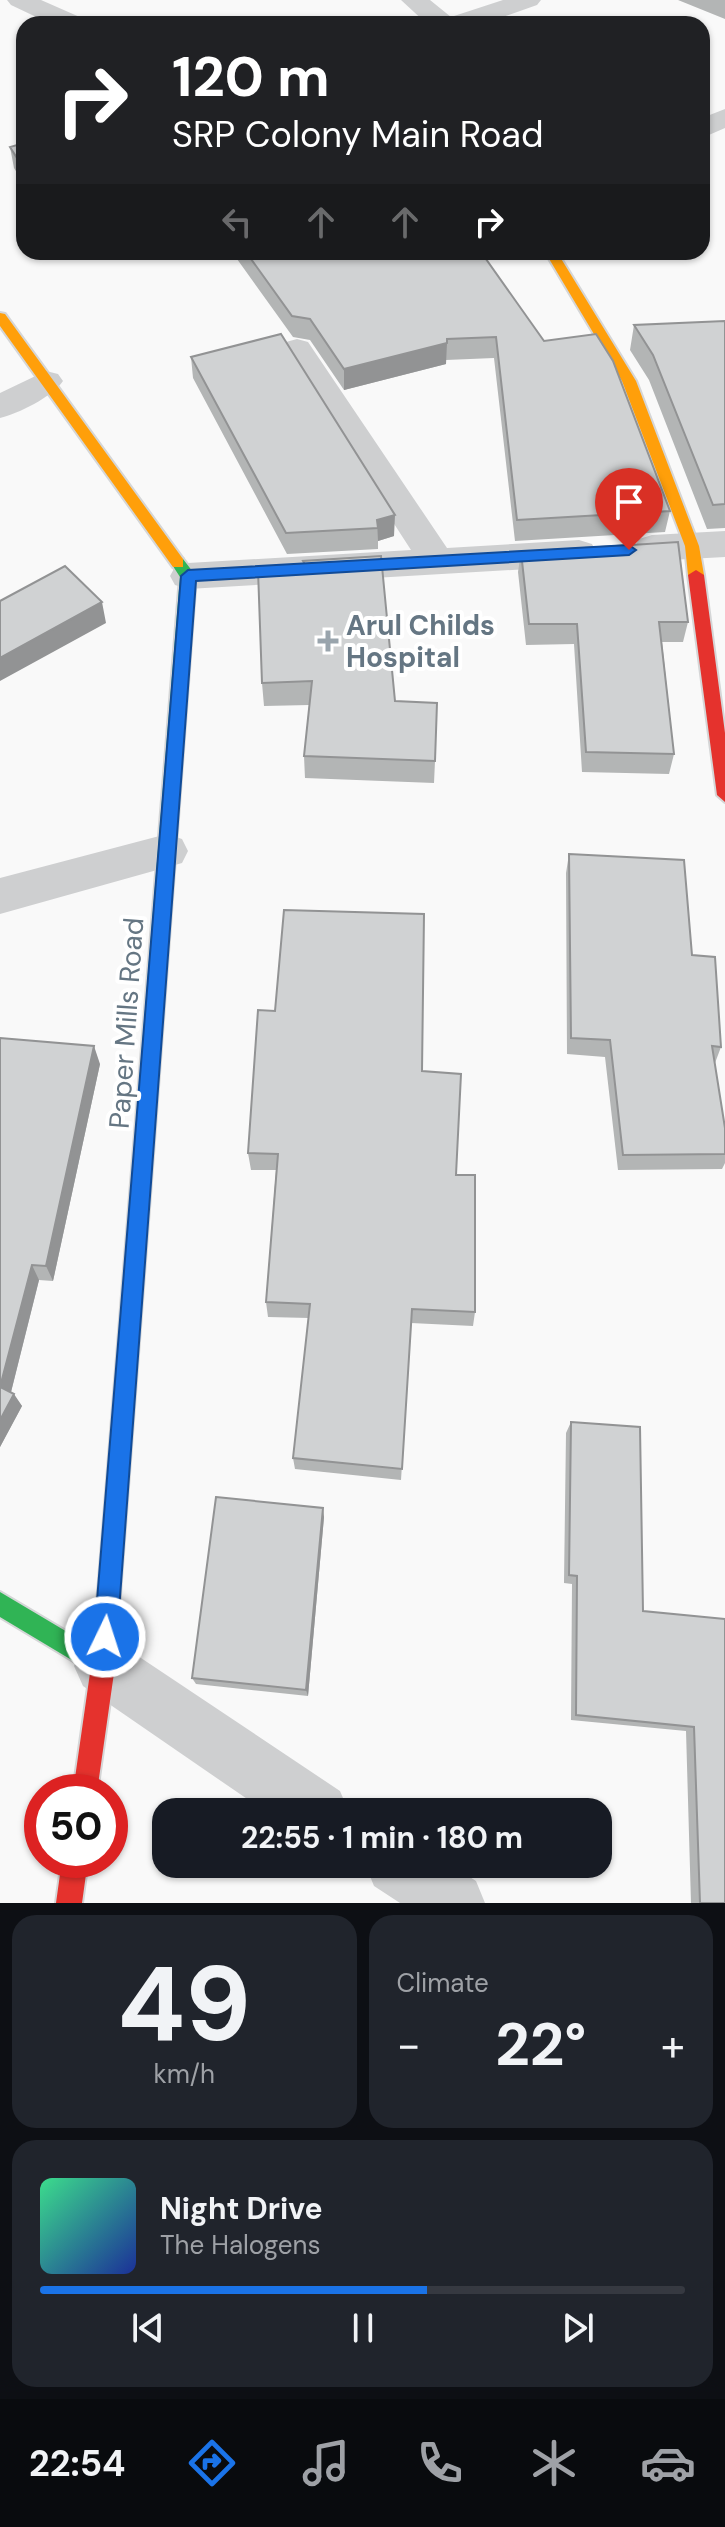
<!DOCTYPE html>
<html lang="en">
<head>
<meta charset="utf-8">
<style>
  body { margin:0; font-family:"DM Sans",sans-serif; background:#20242c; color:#f1f3f6; height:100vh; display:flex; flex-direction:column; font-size:30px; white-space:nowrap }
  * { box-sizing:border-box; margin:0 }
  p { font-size:26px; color:#9ea1a6 }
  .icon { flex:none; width:44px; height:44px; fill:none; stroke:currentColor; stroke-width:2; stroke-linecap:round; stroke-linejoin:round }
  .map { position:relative; height:1903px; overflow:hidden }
  .sheet { display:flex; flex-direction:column; gap:12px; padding:12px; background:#0d0f14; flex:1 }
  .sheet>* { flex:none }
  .banner { position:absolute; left:16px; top:16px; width:694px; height:244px; border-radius:24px; box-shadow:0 2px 6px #0004; background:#202124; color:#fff; overflow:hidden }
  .speed { position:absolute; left:24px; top:1774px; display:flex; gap:16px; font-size:40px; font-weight:700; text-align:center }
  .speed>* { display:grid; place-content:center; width:104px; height:104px; border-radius:50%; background:#171b24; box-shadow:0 2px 6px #0004; line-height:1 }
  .speed .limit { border:12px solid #d22; background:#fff; color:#111 }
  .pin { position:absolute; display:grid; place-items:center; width:68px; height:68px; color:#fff; margin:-82px -34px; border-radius:50% 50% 50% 0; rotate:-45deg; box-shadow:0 0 8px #0007 }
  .pin .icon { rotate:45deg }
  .me { position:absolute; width:88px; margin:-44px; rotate:4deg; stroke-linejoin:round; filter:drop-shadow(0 0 6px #0008) }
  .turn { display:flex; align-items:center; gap:28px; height:168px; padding:0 24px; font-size:36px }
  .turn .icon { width:104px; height:104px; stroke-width:2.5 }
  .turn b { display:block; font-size:56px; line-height:68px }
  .lanes { display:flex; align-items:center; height:76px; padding:0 24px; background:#0003; justify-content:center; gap:40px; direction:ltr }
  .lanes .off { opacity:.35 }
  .big { font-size:60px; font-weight:700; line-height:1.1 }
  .sheet .tile { flex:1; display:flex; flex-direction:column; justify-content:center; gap:12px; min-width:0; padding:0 28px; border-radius:24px; background:#20242c }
  .sheet .dial { align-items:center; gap:0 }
  .dial b { font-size:104px; line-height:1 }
  .song { display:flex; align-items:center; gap:24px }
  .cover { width:96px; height:96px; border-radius:12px; background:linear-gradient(135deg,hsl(150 70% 55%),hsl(230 70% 35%)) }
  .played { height:8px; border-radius:4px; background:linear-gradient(90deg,#1a73e8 60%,#363941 60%) }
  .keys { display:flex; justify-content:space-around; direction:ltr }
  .heat { display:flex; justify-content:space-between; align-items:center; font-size:44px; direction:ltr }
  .sheet .tiles { flex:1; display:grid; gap:12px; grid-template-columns:1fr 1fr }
  .tile:last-child { grid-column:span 2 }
  .trip { position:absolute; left:152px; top:1798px; width:460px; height:80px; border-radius:24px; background:#171b24; box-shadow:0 2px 6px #0004; font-weight:700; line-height:80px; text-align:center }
  .tab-bar { display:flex; height:128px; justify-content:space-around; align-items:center; background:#090b0e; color:#9ea1a6 }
  .tab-bar .icon { width:56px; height:56px }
  .tab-bar .current { color:#1a73e8 }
  .tab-bar b { font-size:36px; color:#f1f3f6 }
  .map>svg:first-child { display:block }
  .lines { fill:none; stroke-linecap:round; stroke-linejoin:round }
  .fast-casing { stroke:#d5d6d7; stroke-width:4 }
  .slow-casing { stroke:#d5d6d7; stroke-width:4 }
  .jam-casing { stroke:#d5d6d7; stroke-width:4 }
  .street { fill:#cecfd0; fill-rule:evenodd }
  .fast { fill:#30b455; fill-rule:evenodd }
  .slow { fill:#ff9f0a; fill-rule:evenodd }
  .jam { fill:#e5322d; fill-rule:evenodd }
  .wall { fill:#b3b5b5 }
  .shaded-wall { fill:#929394 }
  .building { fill:#d0d2d3; stroke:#929394; stroke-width:2 }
  .route { fill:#1a73e8; stroke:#114b97; stroke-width:2 }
  .poi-dot { fill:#99a4ac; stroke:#fff; stroke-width:3 }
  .labels { text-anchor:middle; stroke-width:8; stroke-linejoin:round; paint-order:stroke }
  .poi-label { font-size:28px; font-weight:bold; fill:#657683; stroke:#fff; text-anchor:start }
  .street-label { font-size:28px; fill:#657683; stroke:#fff }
</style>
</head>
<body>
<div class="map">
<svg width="725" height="1903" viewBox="0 0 725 1903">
  <rect width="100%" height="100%" fill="#f9f9f9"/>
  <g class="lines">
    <g class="fast-casing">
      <path id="fast" d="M178,558L183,559L196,576L150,1195L147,1202L140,1204L133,1202L130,1195L180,577L171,563Z
        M0,1592L111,1658L115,1666L111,1674L103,1678L95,1674L0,1617Z"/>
    </g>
    <g class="slow-casing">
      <path id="slow" d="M545,252H557L636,381L699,546L704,575L701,579L696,580L688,575L685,546L622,381Z
        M0,313L5,314L183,559V567H173L0,326Z
        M140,1186L147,1188L150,1195L121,1580L118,1588L110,1591L102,1588L99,1580L130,1195L133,1188Z"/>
    </g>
    <g class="jam-casing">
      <path id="jam" d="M696,570L704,575L725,733V802L717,795L688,575Z
        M110,1569L118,1572L121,1580L115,1666L97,1792H73L91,1666L99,1580L102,1572Z
        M62,1860H88L82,1903H56Z"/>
    </g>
    <path class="street" d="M7,0H41L82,18L86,24H51L11,5Z
      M401,0H430L451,17L503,0H541L537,5L483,24H427Z
      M725,109V128L702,138V118Z
      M297,339L308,342L447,548L579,540L592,544L597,553L592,562L579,566L188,589L175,585L170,576L175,567L188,563L411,550L281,349L286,342Z
      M46,371L58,374L63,381C51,398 19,413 0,418V393Z
      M725,531V557L652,561L639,557L634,548L639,539L652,535Z
      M167,834L182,839L188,851L182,863L0,914V878Z
      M103,1637L123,1646L340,1791L349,1812H266L83,1686L74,1666L83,1646Z
      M365,1864H450L476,1881L485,1903H400L374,1886Z"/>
    <use href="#fast" class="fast"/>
    <use href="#slow" class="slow"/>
    <use href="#jam" class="jam"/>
  </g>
  <path class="wall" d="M678,0H725V19Z
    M24,143V184L14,168L10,147Z
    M232,252H481L544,341L670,511L665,532L515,541L494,358L446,360V364L344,390L310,340L293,337Z
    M725,321V528L707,529L649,380L630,350L634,325Z
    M191,357L394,536L378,541V549L287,554L193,378Z
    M521,552L688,622L683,642H662L674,754L669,774L582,772L574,644L526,645L518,572Z
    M303,561L435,761L434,783L305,778L304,756L309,705L264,706L262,683L303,568Z
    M569,854L721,1047L715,1063L725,1128V1163L722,1169L618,1170L605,1057L567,1054L566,873Z
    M0,1038L100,1064L53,1281L39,1280L11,1392L22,1406L0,1447Z
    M422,1071L456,1175L475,1312L473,1326L411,1323L401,1480L295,1469L293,1458L309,1318L268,1317L266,1302L276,1170H251L248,1153Z
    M571,1422L643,1611L725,1619V1903H691L686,1731L571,1720L572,1584L564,1583L566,1433Z
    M324,1517L308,1696L196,1684L192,1678Z"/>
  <path class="shaded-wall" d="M447,343L446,364L344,390V369Z
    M395,515L394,536L378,541L377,520Z
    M102,602L106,623L0,681V658Z
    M94,1046L100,1064L53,1281L46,1266Z
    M32,1265L39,1280L9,1400L0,1387Z
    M14,1394L22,1406L0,1447V1420Z
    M323,1508L324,1517L308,1696L306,1690Z"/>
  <path class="building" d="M24,143V169L10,147Z
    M246,252H481L544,341L596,334L613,361L670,511L517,520L496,337L447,339V343L344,369L310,319L292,316Z
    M725,321V504L713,505L653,355L634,325Z
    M281,334L395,515L377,520L378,528L286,533L191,357Z
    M678,542L688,622H659L674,754L586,752L577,624H529L521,552Z
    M381,556L395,701L437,703L435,761L304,756L312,681L262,683L258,570L307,568L303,561Z
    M65,566L102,602L0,658V601Z
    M569,854L684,860L692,955L715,957L721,1047L712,1046L725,1128V1154L623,1155L610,1040L571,1038Z
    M284,910L424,914L422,1071L461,1074L456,1175H475V1312L412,1309L402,1469L293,1458L310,1304L266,1302L278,1154L248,1153L258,1010L275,1011Z
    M0,1038L94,1046L46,1266L32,1265L0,1387L14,1394L0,1420Z
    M571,1422L640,1427L643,1611L725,1619V1903H700L694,1727L576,1715L577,1576L569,1575Z
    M216,1497L323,1508L306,1690L192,1678Z"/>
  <path class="route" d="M629,545L636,550L629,555L196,581L117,1637L114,1645L105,1649L97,1645L94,1637L181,576L188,570Z"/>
  <path class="poi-dot" d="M324 629h8v8h8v8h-8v8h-8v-8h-8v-8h8z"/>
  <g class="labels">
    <g class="poi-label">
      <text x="346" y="635">Arul Childs<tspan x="346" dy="32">Hospital</tspan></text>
    </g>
    <g class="street-label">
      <text transform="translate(126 1023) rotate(-86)" y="10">Paper Mills Road</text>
    </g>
  </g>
</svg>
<div class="speed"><div class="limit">50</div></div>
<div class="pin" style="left:629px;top:550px;background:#d93025"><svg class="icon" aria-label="arrive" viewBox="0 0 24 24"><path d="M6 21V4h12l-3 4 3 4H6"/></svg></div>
<svg class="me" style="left:105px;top:1637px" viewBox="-20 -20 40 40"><circle r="17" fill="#1a73e8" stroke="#fff" stroke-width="3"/><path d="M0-11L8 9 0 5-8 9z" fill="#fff"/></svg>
<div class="trip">22:55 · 1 min · 180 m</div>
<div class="banner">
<div class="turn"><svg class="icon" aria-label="right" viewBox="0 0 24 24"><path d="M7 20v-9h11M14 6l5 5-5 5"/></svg><div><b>120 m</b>SRP Colony Main Road</div></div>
<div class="lanes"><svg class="icon off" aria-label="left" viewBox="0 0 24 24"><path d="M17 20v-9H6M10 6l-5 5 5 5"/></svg><svg class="icon off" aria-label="ahead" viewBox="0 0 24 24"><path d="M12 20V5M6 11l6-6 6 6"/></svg><svg class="icon off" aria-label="ahead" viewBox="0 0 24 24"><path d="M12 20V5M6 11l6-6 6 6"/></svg><svg class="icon" aria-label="right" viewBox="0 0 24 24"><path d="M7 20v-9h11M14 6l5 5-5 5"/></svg></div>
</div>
</div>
<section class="sheet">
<div class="tiles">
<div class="tile dial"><b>49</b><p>km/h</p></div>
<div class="tile"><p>Climate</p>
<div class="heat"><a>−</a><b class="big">22°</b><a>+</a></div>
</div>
<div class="tile">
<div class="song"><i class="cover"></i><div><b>Night Drive</b><p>The Halogens</p></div></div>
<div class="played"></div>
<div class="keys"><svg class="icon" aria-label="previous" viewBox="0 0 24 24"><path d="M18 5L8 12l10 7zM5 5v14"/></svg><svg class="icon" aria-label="pause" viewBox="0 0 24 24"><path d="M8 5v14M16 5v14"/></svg><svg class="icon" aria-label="next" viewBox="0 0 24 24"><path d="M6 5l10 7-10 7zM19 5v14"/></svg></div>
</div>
</div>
</section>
<nav class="tab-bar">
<b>22:54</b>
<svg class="icon current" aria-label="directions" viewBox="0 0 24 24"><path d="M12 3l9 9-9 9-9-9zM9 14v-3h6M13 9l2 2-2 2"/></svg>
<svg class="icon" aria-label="music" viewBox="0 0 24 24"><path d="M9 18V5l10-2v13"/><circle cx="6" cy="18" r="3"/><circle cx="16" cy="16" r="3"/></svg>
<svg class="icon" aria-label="phone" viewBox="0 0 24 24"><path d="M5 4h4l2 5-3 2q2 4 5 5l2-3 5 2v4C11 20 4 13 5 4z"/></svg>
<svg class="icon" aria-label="climate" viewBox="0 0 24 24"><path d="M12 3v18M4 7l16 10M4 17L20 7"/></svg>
<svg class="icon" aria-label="car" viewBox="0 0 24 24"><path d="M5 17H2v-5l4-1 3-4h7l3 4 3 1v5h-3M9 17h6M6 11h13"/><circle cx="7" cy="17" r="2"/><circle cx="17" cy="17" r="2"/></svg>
</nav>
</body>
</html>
